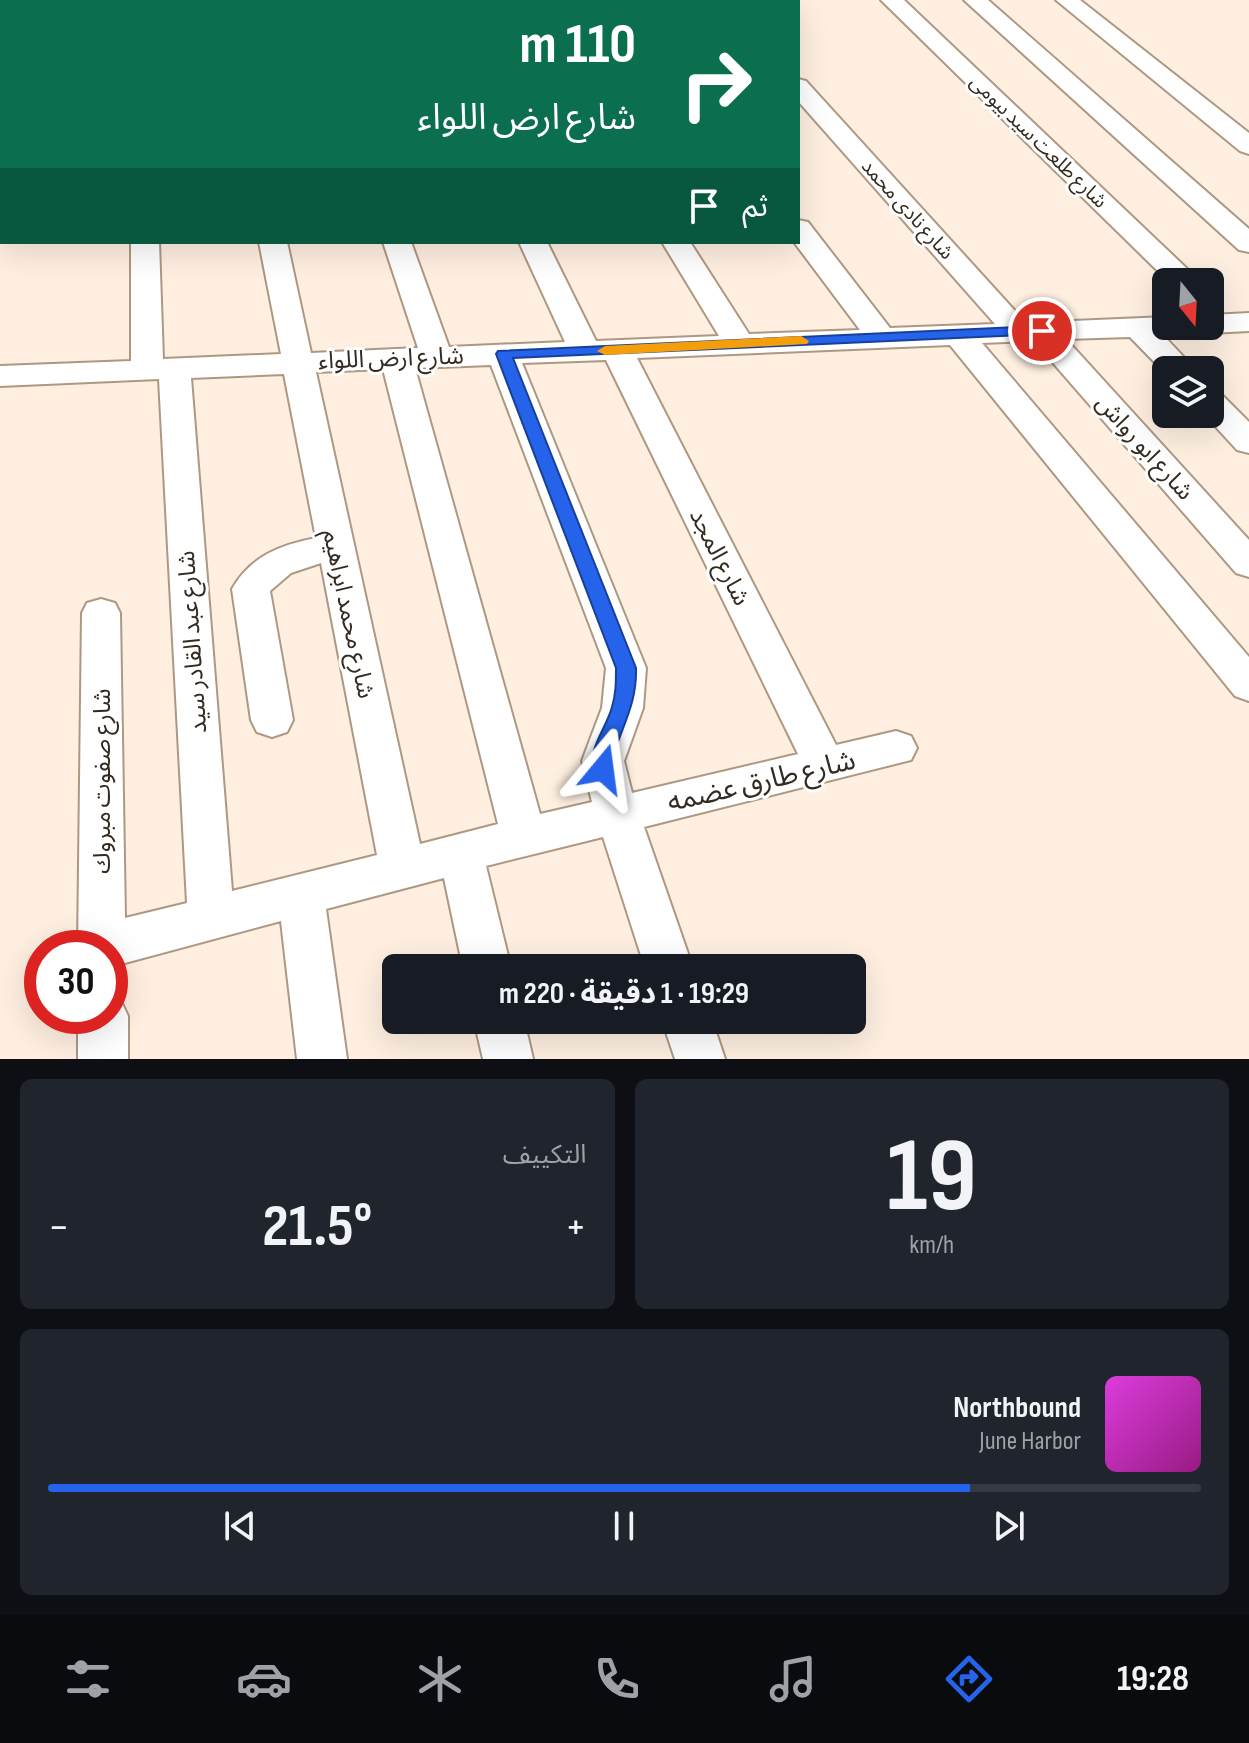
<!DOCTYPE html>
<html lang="ar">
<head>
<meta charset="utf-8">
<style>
  body { margin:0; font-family:"Sofia Sans Condensed","Noto Sans Arabic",sans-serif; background:#20242c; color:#f1f3f6; direction:rtl; height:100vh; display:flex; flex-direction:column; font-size:30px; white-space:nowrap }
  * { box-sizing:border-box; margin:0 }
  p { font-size:26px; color:#9ea1a6 }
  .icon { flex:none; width:44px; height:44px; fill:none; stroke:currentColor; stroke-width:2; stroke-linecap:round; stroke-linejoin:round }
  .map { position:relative; height:1059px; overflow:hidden; direction:ltr }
  .side { display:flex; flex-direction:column; gap:20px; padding:20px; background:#0d0f14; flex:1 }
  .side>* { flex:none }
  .guide { position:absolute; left:0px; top:0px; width:800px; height:244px; box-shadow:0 8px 32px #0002; direction:rtl; background:#0b6e4f; color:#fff; overflow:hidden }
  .needle { width:52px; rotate:162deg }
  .tools { position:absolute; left:1152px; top:268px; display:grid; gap:16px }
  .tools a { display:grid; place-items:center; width:72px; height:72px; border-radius:12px; background:#171b24; box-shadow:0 8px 32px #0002; font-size:40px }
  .speed { position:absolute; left:24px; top:930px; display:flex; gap:16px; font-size:40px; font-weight:700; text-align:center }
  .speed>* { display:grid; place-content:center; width:104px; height:104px; border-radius:50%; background:#171b24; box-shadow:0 8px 32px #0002; line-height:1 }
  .speed .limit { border:12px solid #d22; background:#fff; color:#111 }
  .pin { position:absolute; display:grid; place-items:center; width:68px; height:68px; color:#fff; margin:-34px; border:4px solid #fff; border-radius:50%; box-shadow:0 2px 8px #0007 }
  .me { position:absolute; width:88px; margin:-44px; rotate:16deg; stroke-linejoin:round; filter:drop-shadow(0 0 6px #0008) }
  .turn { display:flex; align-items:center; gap:28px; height:168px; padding:0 32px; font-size:36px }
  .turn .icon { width:104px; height:104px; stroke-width:2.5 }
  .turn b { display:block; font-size:56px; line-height:68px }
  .then { display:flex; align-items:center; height:76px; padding:0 32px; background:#0003; gap:16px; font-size:30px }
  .big { font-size:60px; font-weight:700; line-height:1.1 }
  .side .tile { flex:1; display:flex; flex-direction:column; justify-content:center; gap:12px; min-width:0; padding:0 28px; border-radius:12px; background:#20242c }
  .side .dial { align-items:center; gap:0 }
  .dial b { font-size:104px; line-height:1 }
  .song { display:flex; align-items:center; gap:24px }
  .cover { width:96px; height:96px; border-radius:12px; background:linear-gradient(135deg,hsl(300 70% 55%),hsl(310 70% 35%)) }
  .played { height:8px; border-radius:4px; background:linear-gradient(90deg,#2563eb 80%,#363941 80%) }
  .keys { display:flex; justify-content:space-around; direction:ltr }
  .heat { display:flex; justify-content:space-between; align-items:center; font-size:44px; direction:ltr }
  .side .tiles { flex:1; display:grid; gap:20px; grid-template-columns:1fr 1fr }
  .tile:last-child { grid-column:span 2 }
  .trip { position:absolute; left:382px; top:954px; width:484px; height:80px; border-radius:12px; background:#171b24; box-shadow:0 8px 32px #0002; font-weight:700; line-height:80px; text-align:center; direction:rtl }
  .tab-bar { display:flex; height:128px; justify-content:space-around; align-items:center; background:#090b0e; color:#9ea1a6 }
  .tab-bar .icon { width:56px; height:56px }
  .tab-bar .active { color:#2563eb }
  .tab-bar b { font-size:36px; color:#f1f3f6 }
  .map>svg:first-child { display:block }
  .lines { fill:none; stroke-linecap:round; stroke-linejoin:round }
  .street-casing { stroke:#ae9882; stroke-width:4 }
  .street { fill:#fff; fill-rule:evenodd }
  .route { fill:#2563eb; stroke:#184099; stroke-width:2 }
  .slow { fill:#f59e0b }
  .labels { text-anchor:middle; stroke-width:6; stroke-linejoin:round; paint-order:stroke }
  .far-street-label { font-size:20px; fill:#332b21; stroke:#fff }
  .street-label { font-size:24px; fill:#332b21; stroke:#fff }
  .near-street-label { font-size:28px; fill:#332b21; stroke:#fff }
</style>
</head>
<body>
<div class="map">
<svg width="1249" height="1059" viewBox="0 0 1249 1059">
  <rect width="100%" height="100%" fill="#feefe1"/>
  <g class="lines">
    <g class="street-casing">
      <path id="street" d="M41,0H63V2H41Z
        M119,0H141V2H119Z
        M205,0H227V2H205Z
        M406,0H428L429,2H407Z
        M514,0H536L537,2H515Z
        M614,0H636L637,2H615Z
        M710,0H732L734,2H712Z
        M881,0H904L1201,282H1169Z
        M964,0H988L1249,229V252L1239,250Z
        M1056,0H1080L1249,133V154L1240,151Z
        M798,79L806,81L1026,323L1166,317V326H1181L1177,332L1163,335L1196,370H1166V374L1130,337L1066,339L1249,540V577L1236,573L1034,341L982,343L1249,657V701L1235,696L950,345L637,358L836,745L896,731L911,736L917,748L911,760L644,827L693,968H645L603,837L486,866L511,968H463L444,878L326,909L347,1059H297L281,921L110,967V948H78L82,613L87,603L101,599L115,603L120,613L125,918L187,903L159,379L0,386V366L131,361V242H159L163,359L281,354L259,242H287L311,353L418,348L383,242H411L449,347L565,342L519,242H547L596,341L719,336L662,242H690L749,334L860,330L794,242H798V220L808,222L890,328L995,324L798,101ZM606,360L798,754L632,793L624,761L643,708L646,668L522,363ZM491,365L606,668L602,708L582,761L592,802L540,814L415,368ZM383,369L498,824L420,844L316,372ZM284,374L316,538C280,545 251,556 232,589L251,720L257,732L272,737L287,732L293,720L270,591L291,573L321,563L377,855L232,891L191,378Z
        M1249,313V331L1210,333L1199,330L1196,326H1210V315Z
        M1210,391L1221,394L1249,422V453L1237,450L1204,414H1210Z
        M110,995L120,999L128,1016V1059H78V1016H110Z
        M474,1020H524L533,1059H483Z
        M662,1020H712L725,1059H675Z"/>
    </g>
    <use href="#street" class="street"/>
  </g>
  <path class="route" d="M1042,326L1047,327V334L513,358L636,668C637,700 625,721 615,750C612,759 615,766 611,775L603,778L596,775C584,752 606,730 612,707C616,694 616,682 616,668L496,354L498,351Z"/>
  <path class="slow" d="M801,336L809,341L807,344L605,355L597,351L605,346Z"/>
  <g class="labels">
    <g class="far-street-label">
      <text transform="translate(1039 141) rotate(44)" y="7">شارع طلعت سيد بيومى</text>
      <text transform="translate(908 209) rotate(48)" y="7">شارع نادى محمد</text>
    </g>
    <g class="street-label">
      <text transform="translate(391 358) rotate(-2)" y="8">شارع ارض اللواء</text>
      <text transform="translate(1145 447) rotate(48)" y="8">شارع ابو رواش</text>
      <text transform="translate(720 557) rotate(63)" y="8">شارع المجد</text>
      <text transform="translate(349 614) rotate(78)" y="8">شارع محمد ابراهيم</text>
      <text transform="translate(192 642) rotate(-94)" y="8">شارع عبد القادر سيد</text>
      <text transform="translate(102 781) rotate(-90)" y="8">شارع صفوت مبروك</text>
    </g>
    <g class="near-street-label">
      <text transform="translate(761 780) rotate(-13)" y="10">شارع طارق عضمه</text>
    </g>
  </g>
</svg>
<div class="tools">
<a><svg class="needle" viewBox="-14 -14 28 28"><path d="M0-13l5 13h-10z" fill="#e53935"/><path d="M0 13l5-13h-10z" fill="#9ea1a6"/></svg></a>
<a><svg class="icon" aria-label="layers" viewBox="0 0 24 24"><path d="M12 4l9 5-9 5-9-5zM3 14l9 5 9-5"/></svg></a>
</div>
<div class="speed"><div class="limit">30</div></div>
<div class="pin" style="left:1042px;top:331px;background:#d93025"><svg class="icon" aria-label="arrive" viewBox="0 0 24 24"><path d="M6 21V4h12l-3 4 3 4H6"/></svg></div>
<svg class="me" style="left:603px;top:769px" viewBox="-20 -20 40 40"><path d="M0-17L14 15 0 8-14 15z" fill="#2563eb" stroke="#fff" stroke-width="4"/></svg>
<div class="trip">19:29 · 1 دقيقة · 220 m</div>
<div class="guide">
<div class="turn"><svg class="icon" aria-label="right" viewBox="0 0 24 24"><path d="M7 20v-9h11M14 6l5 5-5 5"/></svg><div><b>110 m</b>شارع ارض اللواء</div></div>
<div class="then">ثم<svg class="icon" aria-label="arrive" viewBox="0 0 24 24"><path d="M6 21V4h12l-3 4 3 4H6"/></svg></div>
</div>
</div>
<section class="side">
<div class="tiles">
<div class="tile dial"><b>19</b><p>km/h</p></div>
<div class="tile"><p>التكييف</p>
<div class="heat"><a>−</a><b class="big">21.5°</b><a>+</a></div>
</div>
<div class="tile">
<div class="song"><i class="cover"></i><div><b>Northbound</b><p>June Harbor</p></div></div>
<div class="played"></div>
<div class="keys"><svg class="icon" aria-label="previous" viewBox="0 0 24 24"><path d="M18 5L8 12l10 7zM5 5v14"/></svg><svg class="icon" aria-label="pause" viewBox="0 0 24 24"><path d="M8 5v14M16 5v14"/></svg><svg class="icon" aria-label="next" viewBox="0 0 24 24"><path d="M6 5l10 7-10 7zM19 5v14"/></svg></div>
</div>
</div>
</section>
<nav class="tab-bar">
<b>19:28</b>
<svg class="icon active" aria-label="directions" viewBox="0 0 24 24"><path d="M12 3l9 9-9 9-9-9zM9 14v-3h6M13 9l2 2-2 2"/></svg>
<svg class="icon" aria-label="music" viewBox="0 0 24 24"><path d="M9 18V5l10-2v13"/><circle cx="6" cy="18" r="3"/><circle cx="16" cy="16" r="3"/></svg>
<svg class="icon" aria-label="phone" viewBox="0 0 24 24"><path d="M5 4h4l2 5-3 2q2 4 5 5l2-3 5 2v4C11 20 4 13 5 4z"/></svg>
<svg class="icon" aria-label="climate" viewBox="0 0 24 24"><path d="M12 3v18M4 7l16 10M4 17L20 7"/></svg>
<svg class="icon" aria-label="car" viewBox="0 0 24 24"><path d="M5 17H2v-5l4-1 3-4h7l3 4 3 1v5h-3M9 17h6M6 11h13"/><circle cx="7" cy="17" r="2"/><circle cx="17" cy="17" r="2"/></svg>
<svg class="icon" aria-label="filters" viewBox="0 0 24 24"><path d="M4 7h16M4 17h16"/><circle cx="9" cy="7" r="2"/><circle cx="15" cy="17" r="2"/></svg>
</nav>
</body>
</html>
